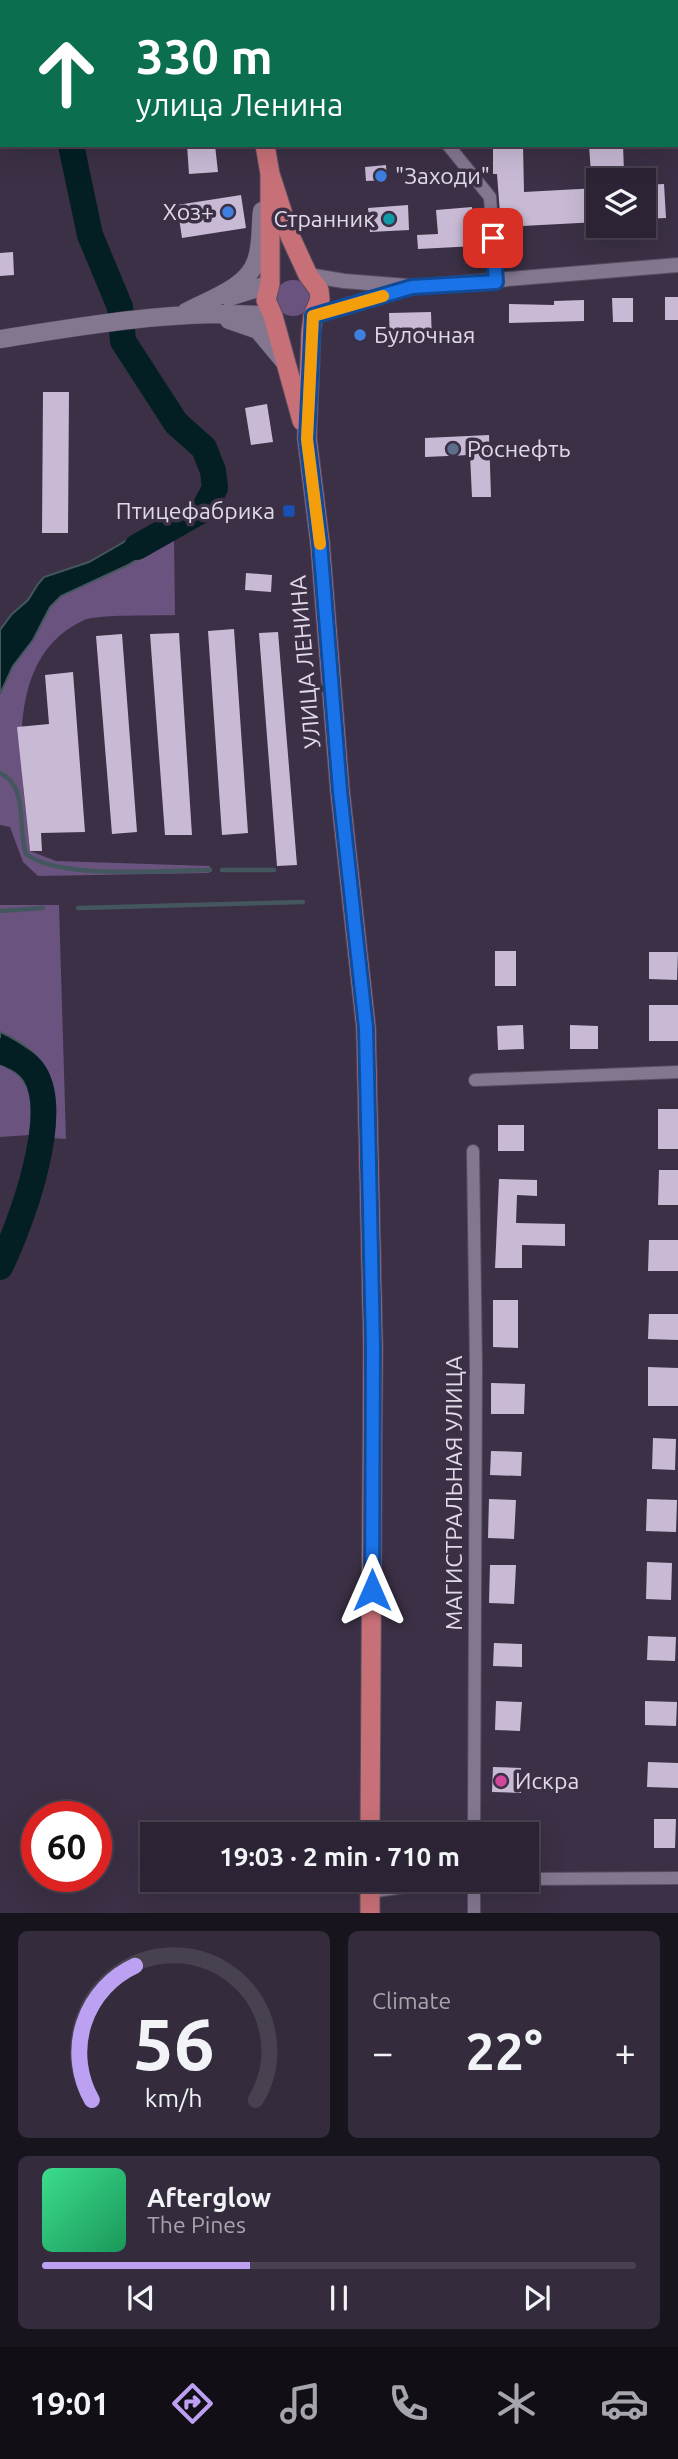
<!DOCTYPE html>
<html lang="en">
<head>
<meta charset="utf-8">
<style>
  body { margin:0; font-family:Ubuntu,sans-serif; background:#342c3c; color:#f1f3f6; height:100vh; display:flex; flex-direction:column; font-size:26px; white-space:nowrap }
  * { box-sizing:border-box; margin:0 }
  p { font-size:23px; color:#a6a4ac }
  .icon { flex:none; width:38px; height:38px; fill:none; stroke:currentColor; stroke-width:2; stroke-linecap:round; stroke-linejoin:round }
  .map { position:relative; height:1913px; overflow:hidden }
  .sheet { display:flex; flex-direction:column; gap:18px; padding:18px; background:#18141d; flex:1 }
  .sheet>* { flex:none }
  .banner { position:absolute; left:0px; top:0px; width:679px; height:147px; box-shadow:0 7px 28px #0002,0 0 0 2px #48414f; background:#0b6e4f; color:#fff; overflow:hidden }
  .fabs { position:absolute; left:586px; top:168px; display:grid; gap:14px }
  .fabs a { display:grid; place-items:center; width:70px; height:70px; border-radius:0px; background:#2c2434; box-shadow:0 7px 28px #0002,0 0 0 2px #48414f; font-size:35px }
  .speed { position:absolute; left:21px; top:1801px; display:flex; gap:14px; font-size:35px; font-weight:700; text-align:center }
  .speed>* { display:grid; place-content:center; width:91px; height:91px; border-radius:50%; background:#2c2434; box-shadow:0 7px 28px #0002,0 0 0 2px #48414f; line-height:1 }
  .speed .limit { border:10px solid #d22; background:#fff; color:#111 }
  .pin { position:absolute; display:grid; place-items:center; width:60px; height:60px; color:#fff; margin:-30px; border-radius:14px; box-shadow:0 4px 10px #0006 }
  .me { position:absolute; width:77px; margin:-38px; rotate:0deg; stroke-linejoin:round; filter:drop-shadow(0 0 5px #0008) }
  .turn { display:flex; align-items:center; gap:24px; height:147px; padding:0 21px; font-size:32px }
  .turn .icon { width:91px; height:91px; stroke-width:2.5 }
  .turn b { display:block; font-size:49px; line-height:60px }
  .big { font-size:52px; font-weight:700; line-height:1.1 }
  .sheet .widget { flex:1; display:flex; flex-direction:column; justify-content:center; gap:10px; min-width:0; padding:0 24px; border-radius:10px; background:#342c3c }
  .sheet .dial { align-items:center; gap:0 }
  .dial svg { height:182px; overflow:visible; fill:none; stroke:#48414f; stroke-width:7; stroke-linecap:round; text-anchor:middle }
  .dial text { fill:#f1f3f6; stroke:none }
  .song { display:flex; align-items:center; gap:21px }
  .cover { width:84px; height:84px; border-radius:10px; background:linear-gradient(135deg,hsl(150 70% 55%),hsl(150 70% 35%)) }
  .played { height:7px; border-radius:4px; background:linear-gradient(90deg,#bca0f2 35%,#48414f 35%) }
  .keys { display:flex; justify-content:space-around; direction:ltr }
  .heat { display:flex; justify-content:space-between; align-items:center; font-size:38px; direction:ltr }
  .sheet .tiles { flex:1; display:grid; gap:18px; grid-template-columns:1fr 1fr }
  .widget:last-child { grid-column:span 2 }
  .trip { position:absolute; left:140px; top:1822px; width:399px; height:70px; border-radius:0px; background:#2c2434; box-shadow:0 7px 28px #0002,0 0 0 2px #48414f; font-weight:700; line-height:70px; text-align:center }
  .menu { display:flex; height:112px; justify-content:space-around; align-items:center; background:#120e15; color:#a6a4ac }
  .menu .icon { width:49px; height:49px }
  .menu .active { color:#bca0f2 }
  .menu b { font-size:32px; color:#f1f3f6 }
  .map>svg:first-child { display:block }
  .green { fill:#6a537f }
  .water { fill:#031f24; stroke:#45575e; stroke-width:2 }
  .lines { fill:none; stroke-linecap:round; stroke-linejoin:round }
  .stream { stroke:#45575e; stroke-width:4.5 }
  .river { stroke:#031f24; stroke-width:26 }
  .building { fill:#c8bad5 }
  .minor-casing { stroke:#574e60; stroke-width:14 }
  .tertiary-casing { stroke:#574e60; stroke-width:16 }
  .secondary-casing { stroke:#574e60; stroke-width:19 }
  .primary-casing { stroke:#574e60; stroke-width:21 }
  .minor { stroke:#837790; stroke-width:12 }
  .tertiary { stroke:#837790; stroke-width:14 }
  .secondary { stroke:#837790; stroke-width:18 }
  .primary { stroke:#c87077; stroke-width:19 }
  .route-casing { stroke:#114b97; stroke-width:18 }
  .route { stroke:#1a73e8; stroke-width:12 }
  .slow { stroke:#f59e0b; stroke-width:12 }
  .shop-dot { fill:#3f7fe0; stroke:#3b3045; stroke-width:2.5 }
  .culture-dot { fill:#0f9aa8; stroke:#3b3045; stroke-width:2.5 }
  .service-dot { fill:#5c6f8a; stroke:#3b3045; stroke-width:2.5 }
  .transit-dot { fill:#1a4fb4; stroke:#3b3045; stroke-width:2.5 }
  .hotel-dot { fill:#d1479c; stroke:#3b3045; stroke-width:2.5 }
  .labels { text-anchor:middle; stroke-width:7; stroke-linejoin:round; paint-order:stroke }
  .poi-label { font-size:23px; fill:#e0d9e7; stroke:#3b3045; text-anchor:start }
  .street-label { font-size:23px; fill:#e0d9e7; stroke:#3b3045 }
</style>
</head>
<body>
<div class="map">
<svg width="678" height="1913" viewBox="0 0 678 1913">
  <rect width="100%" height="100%" fill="#3b3045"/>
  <path class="green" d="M275 298a18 18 0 1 1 36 0a18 18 0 1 1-36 0Z
    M174,538L175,615C156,616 98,614 84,620C0,659 22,772 30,851L56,861L210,866L209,873L38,876L23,862L10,827L0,825V694L13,666L33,640L50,607L61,596L126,566Z
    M0,905H59L66,1139L51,1138L55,1118L10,1036L0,1032Z
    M0,1064C35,1078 33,1102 30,1135L0,1137Z"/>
  <path class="water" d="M162,520L174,538L126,566L61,596L50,607L33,640L13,666L0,694V630L12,614L28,600L38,584L44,577L89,562Z
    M0,1032C51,1055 60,1086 51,1138L30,1135C33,1102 35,1078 0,1064Z"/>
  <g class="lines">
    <path class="stream" d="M0,773C29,786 17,828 26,854C59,880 166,870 210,870
      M222,870H274
      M78,908L303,902
      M0,911L43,908"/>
    <path class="river" d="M16,0L17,2
      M71,145L90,235L120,307L123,341L176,423L204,448L213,471L215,488L204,509L137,547
      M0,1051C14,1056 27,1061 35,1074C61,1117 20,1226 0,1267"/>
  </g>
  <path class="building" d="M187,145H215L218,172L189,174Z
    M493,145H523L524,192L598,188V222L501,227L497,174H493Z
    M589,145H623L624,172L591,174Z
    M386,165L387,180L366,181L365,167Z
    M664,184L666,218L644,219V185Z
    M241,195L246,228L182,238L177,205Z
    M408,205L409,230L370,232L368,208Z
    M472,207L476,246L418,249L417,235L438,234L436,210Z
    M13,252L14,275L0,276V253Z
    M665,297H678V320H665Z
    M612,298H633V322H613Z
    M584,300V321L509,323V304L554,305V301Z
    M431,312L432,341L390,342L389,313Z
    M43,392H69L68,533H42Z
    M267,404L273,442L251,445L245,408Z
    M489,435L491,497H472L470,455L425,457V438Z
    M246,573L272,575L271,592L245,590Z
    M234,629L248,833L222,835L208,631Z
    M278,632L297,865L277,866L259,633Z
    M179,633L192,835H165L150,634Z
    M122,634L137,832L112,834L96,636Z
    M73,672L85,832L41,833L42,851H30L17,727L49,724L45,675Z
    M495,951H516V986H495Z
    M649,952H678L677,980L649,979Z
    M649,1005H678V1041H649Z
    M523,1025L524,1049L498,1050L497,1026Z
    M570,1025L598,1026V1049H570Z
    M658,1109H678V1149H658Z
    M498,1125H524V1151H498Z
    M659,1170H678V1205H658Z
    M499,1179L537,1180V1196L517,1195L516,1223L565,1224V1246L522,1245V1268H495Z
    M649,1240H678V1271H648Z
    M493,1300H518V1348L493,1347Z
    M649,1314H678V1340L648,1339Z
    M648,1367L678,1368V1406H648Z
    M491,1383L525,1384L524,1414H491Z
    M653,1438L676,1439L675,1470L652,1469Z
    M491,1451L522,1452L521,1476L490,1475Z
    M489,1499L516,1500L514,1539L488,1538Z
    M647,1499L677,1500L676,1532L646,1531Z
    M647,1562L672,1563L671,1600L646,1599Z
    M490,1565H516L514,1604L489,1603Z
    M648,1636L676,1637L675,1661L647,1660Z
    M494,1643L522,1644V1667L493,1666Z
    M496,1701L522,1702L520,1731L495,1730Z
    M645,1701L677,1702L676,1726L645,1725Z
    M648,1762L678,1763V1788L647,1787Z
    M493,1767L521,1768V1793L492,1792Z
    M654,1819H676L675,1848H654Z
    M493,1823L526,1824V1834H493Z"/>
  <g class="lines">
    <g class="minor-casing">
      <path id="minor" d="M420,0V2
        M448,145L490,197L496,282
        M475,1080L678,1072
        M473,1151L476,1367L474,1834
        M527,1879L678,1878
        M474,1880V1913
        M370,1892L424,1884L514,1880"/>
    </g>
    <g class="tertiary-casing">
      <path id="tertiary" d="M308,275L344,281L407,286
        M313,316L412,287L678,265"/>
    </g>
    <g class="secondary-casing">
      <path id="secondary" d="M229,297L270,284
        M186,312C210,299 247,288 256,261C262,245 260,227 262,211
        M229,320L258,330L283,360
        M0,339C90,325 182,308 273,316"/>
    </g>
    <g class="primary-casing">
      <path id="primary" d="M238,0L239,2
        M265,145L270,174V284L266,300L273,316L302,421
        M270,174L290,236L308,275L319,290L320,299L313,316L311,332L307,438L320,543L340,791L366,1028L373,1346L370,1834
        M370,1880V1913"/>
    </g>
    <use href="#minor" class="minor"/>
    <use href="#tertiary" class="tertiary"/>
    <use href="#secondary" class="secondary"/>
    <use href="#primary" class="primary"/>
  </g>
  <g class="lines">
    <g class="route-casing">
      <path id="route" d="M372,1590L373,1346L366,1028L340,791L320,543L307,439L313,316L412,287L496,282L493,238"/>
    </g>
    <use href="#route" class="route"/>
    <path class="slow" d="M320,544L307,439L313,316L383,296"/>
  </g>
  <g class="shop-dot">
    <circle cx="381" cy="176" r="7"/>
    <circle cx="228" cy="212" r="7"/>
    <circle cx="360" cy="335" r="7"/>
  </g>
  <circle class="culture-dot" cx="389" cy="219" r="7"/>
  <circle class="service-dot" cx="453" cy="449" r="7"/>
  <rect class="transit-dot" x="282" y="504" width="14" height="14" rx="3.5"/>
  <circle class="hotel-dot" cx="501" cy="1781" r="7"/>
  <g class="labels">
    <g class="poi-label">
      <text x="395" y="184">"Заходи"</text>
      <text x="214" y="220" text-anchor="end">Хоз+</text>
      <text x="375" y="227" text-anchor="end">Странник</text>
      <text x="374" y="343">Булочная</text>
      <text x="467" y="457">Роснефть</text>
      <text x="275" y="519" text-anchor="end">Птицефабрика</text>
      <text x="515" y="1789">Искра</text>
    </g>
    <g class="street-label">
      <text transform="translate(305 662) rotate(-95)" y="8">УЛИЦА ЛЕНИНА</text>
      <text transform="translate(454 1493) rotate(-90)" y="8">МАГИСТРАЛЬНАЯ УЛИЦА</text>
    </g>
  </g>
</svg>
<div class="fabs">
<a><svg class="icon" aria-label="layers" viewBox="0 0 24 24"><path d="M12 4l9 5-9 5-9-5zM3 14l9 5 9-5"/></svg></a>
</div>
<div class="speed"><div class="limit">60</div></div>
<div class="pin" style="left:493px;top:238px;background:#d93025"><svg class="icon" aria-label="arrive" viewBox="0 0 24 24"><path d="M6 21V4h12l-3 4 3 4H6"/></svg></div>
<svg class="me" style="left:372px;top:1590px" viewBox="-20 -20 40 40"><path d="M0-17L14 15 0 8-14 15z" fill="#1a73e8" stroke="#fff" stroke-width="4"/></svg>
<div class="trip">19:03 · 2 min · 710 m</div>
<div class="banner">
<div class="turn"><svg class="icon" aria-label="ahead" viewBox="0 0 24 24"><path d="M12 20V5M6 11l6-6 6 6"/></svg><div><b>330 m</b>улица Ленина</div></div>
</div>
</div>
<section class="sheet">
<div class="tiles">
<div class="widget dial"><svg viewBox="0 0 100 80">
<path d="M14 69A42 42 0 1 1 86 69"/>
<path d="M14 69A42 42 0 0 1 33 10" stroke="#bca0f2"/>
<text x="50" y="56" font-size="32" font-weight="700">56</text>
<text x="50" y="72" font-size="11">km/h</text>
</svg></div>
<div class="widget"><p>Climate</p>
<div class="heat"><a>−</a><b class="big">22°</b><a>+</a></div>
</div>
<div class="widget">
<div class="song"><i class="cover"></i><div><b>Afterglow</b><p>The Pines</p></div></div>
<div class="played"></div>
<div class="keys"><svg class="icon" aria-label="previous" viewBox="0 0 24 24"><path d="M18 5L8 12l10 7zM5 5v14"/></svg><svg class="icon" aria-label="pause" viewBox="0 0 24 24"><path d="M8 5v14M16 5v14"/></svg><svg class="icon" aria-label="next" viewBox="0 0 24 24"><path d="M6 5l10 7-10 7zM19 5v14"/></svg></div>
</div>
</div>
</section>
<nav class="menu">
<b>19:01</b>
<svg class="icon active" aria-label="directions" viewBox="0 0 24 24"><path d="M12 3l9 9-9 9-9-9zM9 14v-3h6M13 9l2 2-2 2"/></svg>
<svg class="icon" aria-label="music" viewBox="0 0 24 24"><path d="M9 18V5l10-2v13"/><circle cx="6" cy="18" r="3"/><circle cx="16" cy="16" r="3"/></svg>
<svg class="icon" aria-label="phone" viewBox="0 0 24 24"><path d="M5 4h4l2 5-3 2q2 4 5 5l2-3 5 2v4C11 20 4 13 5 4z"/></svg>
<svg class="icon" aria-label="climate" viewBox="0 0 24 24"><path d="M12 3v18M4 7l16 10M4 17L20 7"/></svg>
<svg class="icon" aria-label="car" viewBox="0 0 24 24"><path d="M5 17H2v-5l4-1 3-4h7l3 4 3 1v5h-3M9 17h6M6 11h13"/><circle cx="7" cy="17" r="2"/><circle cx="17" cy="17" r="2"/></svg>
</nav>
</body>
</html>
